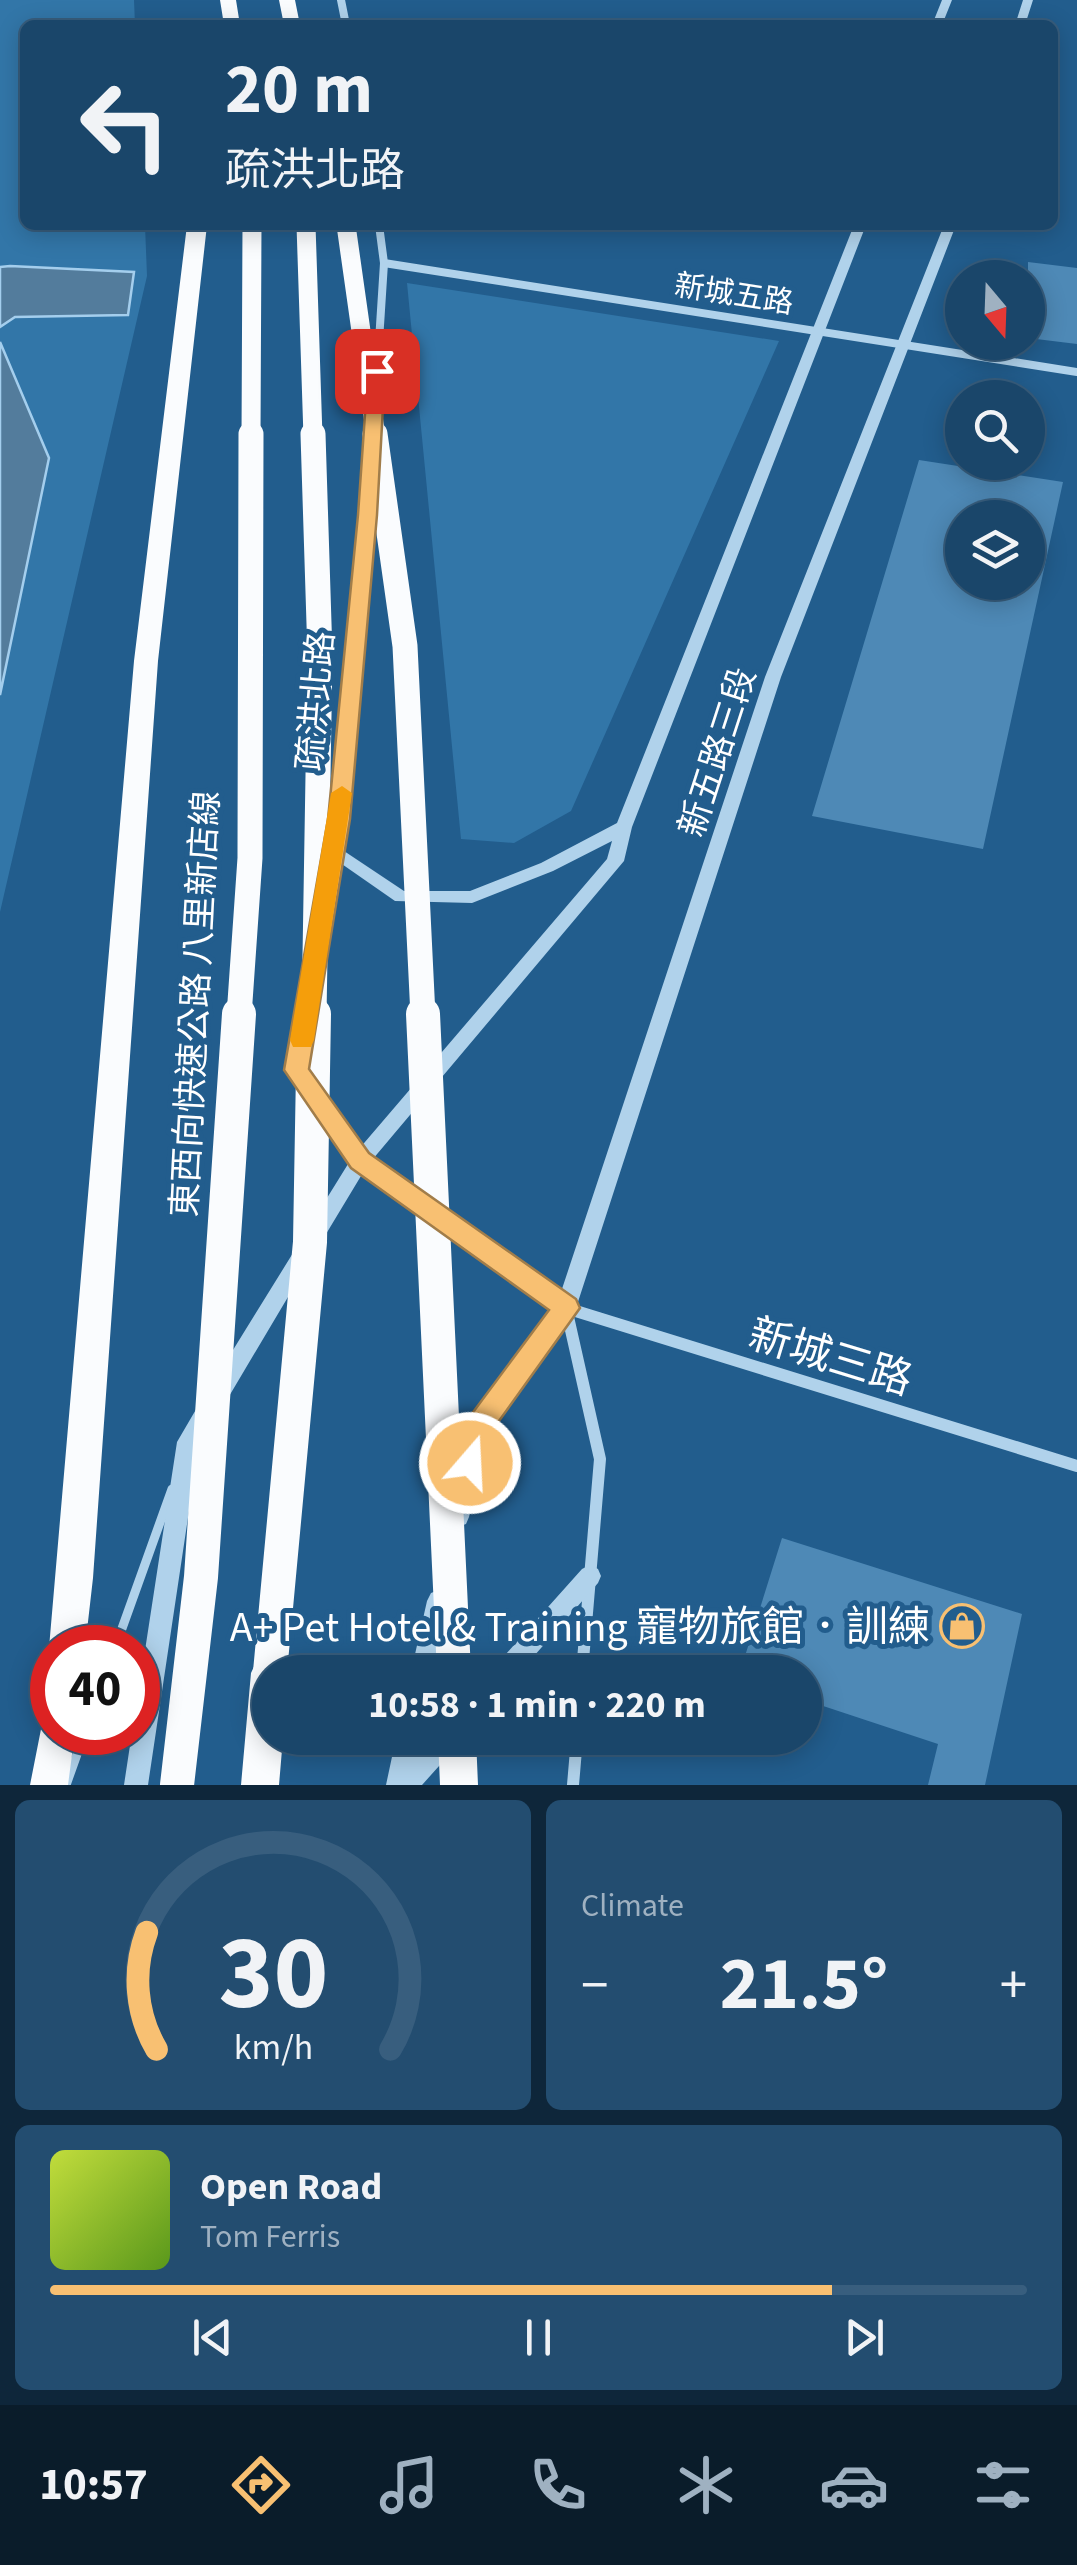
<!DOCTYPE html>
<html lang="en">
<head>
<meta charset="utf-8">
<style>
  body { margin:0; font-family:"Source Sans 3","Noto Sans TC",sans-serif; background:#234d70; color:#f1f3f6; height:100vh; display:flex; flex-direction:column; font-size:38px; white-space:nowrap }
  * { box-sizing:border-box; margin:0 }
  p { font-size:32px; color:#9fb1c1 }
  .icon { flex:none; width:55px; height:55px; fill:none; stroke:currentColor; stroke-width:2; stroke-linecap:round; stroke-linejoin:round }
  .map { position:relative; height:1785px; overflow:hidden }
  .panel { display:flex; flex-direction:column; gap:15px; padding:15px; background:#0e263a; flex:1 }
  .panel>* { flex:none }
  .guide { position:absolute; left:20px; top:20px; width:1038px; height:210px; border-radius:15px; box-shadow:0 5px 25px #0003,0 0 0 2px #385e7e; background:#1a466a; color:#f1f3f6; overflow:hidden }
  .needle { width:65px; rotate:161deg }
  .buttons { position:absolute; left:945px; top:260px; display:grid; gap:20px }
  .buttons a { display:grid; place-items:center; width:100px; height:100px; border-radius:50%; background:#1a466a; box-shadow:0 5px 25px #0003,0 0 0 2px #385e7e; font-size:50px }
  .speed { position:absolute; left:30px; top:1625px; display:flex; gap:20px; font-size:50px; font-weight:700; text-align:center }
  .speed>* { display:grid; place-content:center; width:130px; height:130px; border-radius:50%; background:#1a466a; box-shadow:0 5px 25px #0003,0 0 0 2px #385e7e; line-height:1 }
  .speed .limit { border:15px solid #d22; background:#fff; color:#111 }
  .pin { position:absolute; display:grid; place-items:center; width:85px; height:85px; color:#fff; margin:-42px; border-radius:20px; box-shadow:0 5px 15px #0006 }
  .me { position:absolute; width:110px; margin:-55px; rotate:19deg; stroke-linejoin:round; filter:drop-shadow(0 0 8px #0008) }
  .turn { display:flex; align-items:center; gap:35px; height:210px; padding:0 40px; font-size:45px }
  .turn .icon { width:130px; height:130px; stroke-width:2.5 }
  .turn b { display:block; font-size:70px; line-height:85px }
  .big { font-size:75px; font-weight:700; line-height:1.1 }
  .panel .widget { flex:1; display:flex; flex-direction:column; justify-content:center; gap:15px; min-width:0; padding:0 35px; border-radius:15px; background:#234d70 }
  .panel .dial { align-items:center; gap:0 }
  .dial svg { height:260px; overflow:visible; fill:none; stroke:#385e7e; stroke-width:7; stroke-linecap:round; text-anchor:middle }
  .dial text { fill:#f1f3f6; stroke:none }
  .song { display:flex; align-items:center; gap:30px }
  .cover { width:120px; height:120px; border-radius:15px; background:linear-gradient(135deg,hsl(70 70% 55%),hsl(90 70% 35%)) }
  .played { height:10px; border-radius:5px; background:linear-gradient(90deg,#f8c072 80%,#385e7e 80%) }
  .keys { display:flex; justify-content:space-around; direction:ltr }
  .heat { display:flex; justify-content:space-between; align-items:center; font-size:55px; direction:ltr }
  .panel .tiles { flex:1; display:grid; gap:15px; grid-template-columns:1fr 1fr }
  .widget:last-child { grid-column:span 2 }
  .trip { position:absolute; left:252px; top:1655px; width:570px; height:100px; border-radius:50px; background:#1a466a; box-shadow:0 5px 25px #0003,0 0 0 2px #385e7e; font-weight:700; line-height:100px; text-align:center }
  .tabs { display:flex; height:160px; justify-content:space-around; align-items:center; background:#0a1c2a; color:#9fb1c1 }
  .tabs .icon { width:70px; height:70px }
  .tabs .active { color:#f8c072 }
  .tabs b { font-size:45px; color:#f1f3f6 }
  .map>svg:first-child { display:block }
  .green { fill:#3276a8 }
  .water { fill:#537c9c; stroke:#a4ceed; stroke-width:2.5 }
  .building { fill:#4e89b6; fill-rule:evenodd }
  .lines { fill:none; stroke-linecap:round; stroke-linejoin:round }
  .service { stroke:#b0d2eb; stroke-width:9 }
  .minor-far2 { stroke:#b0d2eb; stroke-width:8 }
  .minor-far1 { stroke:#b0d2eb; stroke-width:9 }
  .minor { stroke:#b0d2eb; stroke-width:12 }
  .tertiary { fill:#b0d2eb; fill-rule:evenodd }
  .trunk { fill:#fafcfe; fill-rule:evenodd }
  .trunk-bridge-far2 { stroke:#fafcfe; stroke-width:19 }
  .trunk-bridge-far1 { stroke:#fafcfe; stroke-width:25 }
  .trunk-bridge { stroke:#fafcfe; stroke-width:34 }
  .route { fill:#f8c072; stroke:#a17d4a; stroke-width:2.5 }
  .slow { fill:#f59e0b }
  .labels { text-anchor:middle; stroke-width:10; stroke-linejoin:round; paint-order:stroke }
  .far-street-label { font-size:30px; fill:#fff; stroke:#225d8d }
  .street-label { font-size:35px; fill:#fff; stroke:#225d8d }
  .near-street-label { font-size:42px; fill:#fff; stroke:#225d8d }
  .near-poi-label { font-size:42px; fill:#fff; stroke:#225d8d; text-anchor:end }
</style>
</head>
<body>
<div class="map">
<svg width="1077" height="1785" viewBox="0 0 1077 1785">
  <rect width="100%" height="100%" fill="#225d8d"/>
  <path class="green" d="M0,0H134L135,25H25V225H145L147,276L0,912Z
    M407,283L779,341L571,811L514,843L461,839Z"/>
  <path class="water" d="M10,266L134,272L128,315L15,317L0,327V267Z
    M0,342L49,458L0,695Z"/>
  <path class="building" d="M1028,262L1077,268V344L1028,338Z
    M919,460L1063,482L983,849L812,816ZM962,518H1028V582H962Z
    M782,1538L1022,1614L985,1785H928L938,1744L805,1700V1672H740Z"/>
  <g class="lines">
    <path class="service" d="M115,1648L172,1489
      M66,1785L85,1732"/>
    <path class="minor-far2" d="M341,0L346,25
      M384,263L1077,372
      M376,388L384,263L379,225"/>
    <path class="minor-far1" d="M327,900L346,751L370,474"/>
    <path class="minor" d="M322,1106L360,1161L423,1205
      M441,1218L566,1308L1077,1466
      M566,1308L600,1459L582,1672
      M573,1785L577,1738"/>
    <path class="tertiary" d="M942,0H952L942,25H932Z
      M1023,0H1033L1025,25H1015Z
      M854,225H866L632,827L624,861L367,1166L323,1239L316,1241L309,1239L306,1233L309,1227L353,1156L607,859L612,841L553,871L472,903L395,901L326,853L329,849H341L404,891H470L541,863L617,823Z
      M944,225H956L781,677L576,1308L488,1431L469,1517L466,1524L458,1527L450,1524L447,1517L470,1421L557,1304L765,677Z
      M300,1251L307,1253L310,1259L307,1265L228,1398L220,1400L212,1398L209,1391L212,1384L293,1253Z
      M206,1404L214,1406L217,1413L199,1444L148,1785H124L132,1732H138V1696L177,1442L198,1406Z
      M590,1565L598,1569L601,1576L598,1583L520,1672H493L497,1664L582,1569Z
      M439,1590L447,1593L451,1601L435,1672H411L427,1601L431,1593Z
      M396,1738H420L417,1755L432,1738H460L457,1746L422,1785H386Z"/>
    <path class="trunk" d="M220,0H236L240,25H224Z
      M279,0H295L300,25H284Z
      M187,225H207L158,661L93,1578L85,1648H52V1657L49,1648L134,661Z
      M270,1655L283,1660L288,1672H270V1738H283L279,1785H241L251,1673L257,1660Z
      M52,1715V1732H75L68,1785H30L43,1719Z
      M438,1738H476L478,1785H440Z"/>
    <path class="trunk-bridge-far2" d="M306,225L313,437
      M346,225L376,437
      M251,437L252,225"/>
    <path class="trunk-bridge-far1" d="M313,434L320,655L314,1016
      M375,434L405,646L423,1016
      M239,1016L250,858L251,434"/>
    <path class="trunk-bridge" d="M423,1014L454,1672
      M270,1672L310,1242L314,1014
      M177,1785L201,1577L239,1014"/>
  </g>
  <path class="route" d="M377,366L385,371L377,515L350,819L309,1069L369,1153L576,1299L580,1308L491,1432L480,1472L470,1475L460,1472L456,1463L468,1419L549,1310L351,1168L284,1070L328,819L358,515L368,371Z"/>
  <path class="slow" d="M342,786L352,793L314,1040L311,1047H293L290,1040L331,793Z"/>
  <defs>
    <g id="shop-ring" transform="scale(2.25)"><circle r="9.5" fill="#225d8d" stroke="#f8c072" stroke-width="1.5"/><path d="M-5-2.5h2.3a2.7 3.5 0 0 1 5.4 0H5L5.5 6h-11ZM-1.5-2.5h3a1.5 2.3 0 0 0-3 0Z" fill="#f8c072"/></g>
  </defs>
  <g fill-rule="evenodd">
    <use href="#shop-ring" x="962" y="1626"/>
  </g>
  <g class="labels">
    <g class="far-street-label">
      <text transform="translate(734 294) rotate(9)" y="10">新城五路</text>
    </g>
    <g class="street-label">
      <text transform="translate(315 701) rotate(-85)" y="12">疏洪北路</text>
      <text transform="translate(717 752) rotate(-72)" y="12">新五路三段</text>
      <text transform="translate(195 1004) rotate(-87)" y="12">東西向快速公路 八里新店線</text>
    </g>
    <g class="near-street-label">
      <text transform="translate(831 1356) rotate(17)" y="15">新城三路</text>
    </g>
    <g class="near-poi-label">
      <text x="930" y="1641">A+ Pet Hotel &amp; Training 寵物旅館．訓練</text>
    </g>
  </g>
</svg>
<div class="buttons">
<a><svg class="needle" viewBox="-14 -14 28 28"><path d="M0-13l5 13h-10z" fill="#e53935"/><path d="M0 13l5-13h-10z" fill="#9fb1c1"/></svg></a>
<a><svg class="icon" aria-label="search" viewBox="0 0 24 24"><circle cx="10" cy="10" r="6"/><path d="M15 15l6 6"/></svg></a>
<a><svg class="icon" aria-label="layers" viewBox="0 0 24 24"><path d="M12 4l9 5-9 5-9-5zM3 14l9 5 9-5"/></svg></a>
</div>
<div class="speed"><div class="limit">40</div></div>
<div class="pin" style="left:377px;top:371px;background:#d93025"><svg class="icon" aria-label="arrive" viewBox="0 0 24 24"><path d="M6 21V4h12l-3 4 3 4H6"/></svg></div>
<svg class="me" style="left:470px;top:1463px" viewBox="-20 -20 40 40"><circle r="17" fill="#f8c072" stroke="#fff" stroke-width="3"/><path d="M0-11L8 9 0 5-8 9z" fill="#fff"/></svg>
<div class="trip">10:58 · 1 min · 220 m</div>
<div class="guide">
<div class="turn"><svg class="icon" aria-label="left" viewBox="0 0 24 24"><path d="M17 20v-9H6M10 6l-5 5 5 5"/></svg><div><b>20 m</b>疏洪北路</div></div>
</div>
</div>
<section class="panel">
<div class="tiles">
<div class="widget dial"><svg viewBox="0 0 100 80">
<path d="M14 69A42 42 0 1 1 86 69"/>
<path d="M14 69A42 42 0 0 1 11 33" stroke="#f8c072"/>
<text x="50" y="56" font-size="32" font-weight="700">30</text>
<text x="50" y="72" font-size="11">km/h</text>
</svg></div>
<div class="widget"><p>Climate</p>
<div class="heat"><a>−</a><b class="big">21.5°</b><a>+</a></div>
</div>
<div class="widget">
<div class="song"><i class="cover"></i><div><b>Open Road</b><p>Tom Ferris</p></div></div>
<div class="played"></div>
<div class="keys"><svg class="icon" aria-label="previous" viewBox="0 0 24 24"><path d="M18 5L8 12l10 7zM5 5v14"/></svg><svg class="icon" aria-label="pause" viewBox="0 0 24 24"><path d="M8 5v14M16 5v14"/></svg><svg class="icon" aria-label="next" viewBox="0 0 24 24"><path d="M6 5l10 7-10 7zM19 5v14"/></svg></div>
</div>
</div>
</section>
<nav class="tabs">
<b>10:57</b>
<svg class="icon active" aria-label="directions" viewBox="0 0 24 24"><path d="M12 3l9 9-9 9-9-9zM9 14v-3h6M13 9l2 2-2 2"/></svg>
<svg class="icon" aria-label="music" viewBox="0 0 24 24"><path d="M9 18V5l10-2v13"/><circle cx="6" cy="18" r="3"/><circle cx="16" cy="16" r="3"/></svg>
<svg class="icon" aria-label="phone" viewBox="0 0 24 24"><path d="M5 4h4l2 5-3 2q2 4 5 5l2-3 5 2v4C11 20 4 13 5 4z"/></svg>
<svg class="icon" aria-label="climate" viewBox="0 0 24 24"><path d="M12 3v18M4 7l16 10M4 17L20 7"/></svg>
<svg class="icon" aria-label="car" viewBox="0 0 24 24"><path d="M5 17H2v-5l4-1 3-4h7l3 4 3 1v5h-3M9 17h6M6 11h13"/><circle cx="7" cy="17" r="2"/><circle cx="17" cy="17" r="2"/></svg>
<svg class="icon" aria-label="filters" viewBox="0 0 24 24"><path d="M4 7h16M4 17h16"/><circle cx="9" cy="7" r="2"/><circle cx="15" cy="17" r="2"/></svg>
</nav>
</body>
</html>
